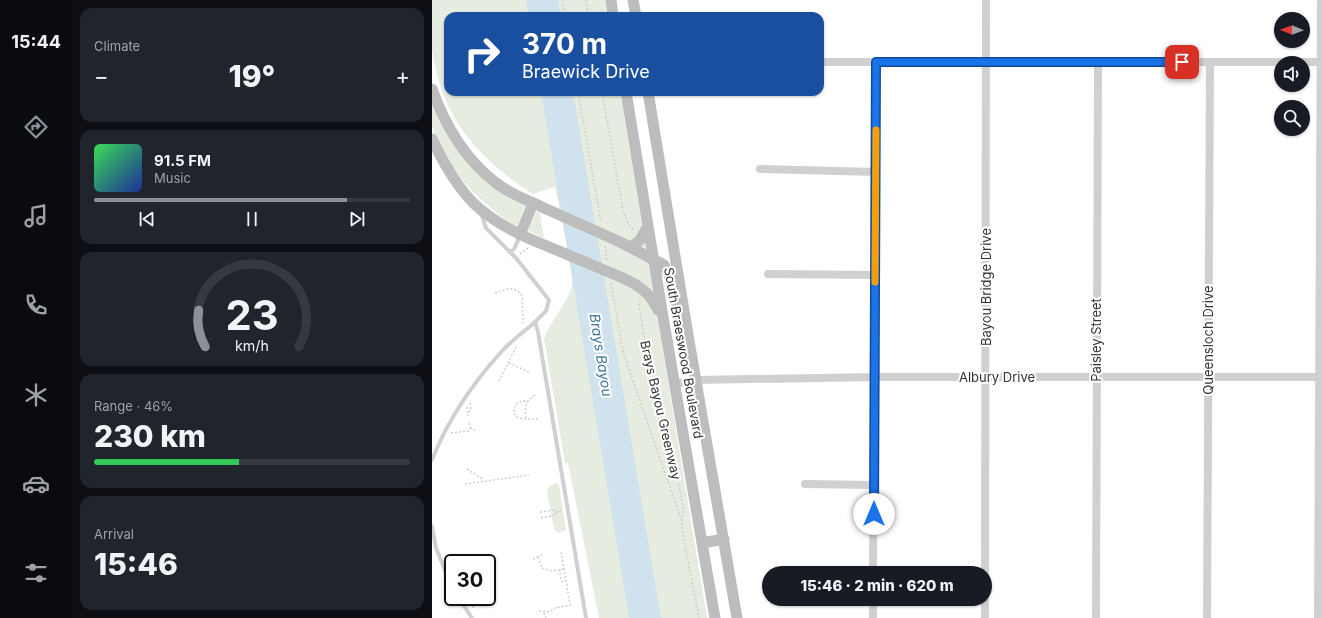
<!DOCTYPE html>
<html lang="en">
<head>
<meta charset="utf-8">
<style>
  body { margin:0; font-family:Inter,sans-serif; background:#20242c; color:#f1f3f6; height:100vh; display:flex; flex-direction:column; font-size:15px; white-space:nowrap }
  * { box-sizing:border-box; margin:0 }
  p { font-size:13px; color:#9ea1a6 }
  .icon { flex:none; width:22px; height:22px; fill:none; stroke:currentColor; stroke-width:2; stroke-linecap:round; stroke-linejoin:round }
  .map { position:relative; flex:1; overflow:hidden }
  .panel { display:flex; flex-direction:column; gap:8px; padding:8px; background:#0d0f14; width:360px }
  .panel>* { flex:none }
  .banner { position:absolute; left:12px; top:12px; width:380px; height:84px; border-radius:12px; box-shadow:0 1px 3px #0004; background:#1a4fa0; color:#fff; overflow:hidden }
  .needle { width:26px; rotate:271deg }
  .fabs { position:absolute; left:842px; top:12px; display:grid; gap:8px }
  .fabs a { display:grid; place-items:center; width:36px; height:36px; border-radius:50%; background:#171b24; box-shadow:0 1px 3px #0004; font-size:20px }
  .speed { position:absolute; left:12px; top:554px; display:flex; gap:8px; font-size:20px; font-weight:700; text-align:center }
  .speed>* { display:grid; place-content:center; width:52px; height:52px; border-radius:50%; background:#171b24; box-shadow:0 1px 3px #0004; line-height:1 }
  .speed .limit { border:2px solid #111; border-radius:6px; background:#fff; color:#111 }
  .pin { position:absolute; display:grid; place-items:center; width:34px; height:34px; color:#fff; margin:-17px; border-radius:8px; box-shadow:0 2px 6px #0006 }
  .me { position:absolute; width:44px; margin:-22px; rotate:0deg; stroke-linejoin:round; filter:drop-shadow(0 0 3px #0008) }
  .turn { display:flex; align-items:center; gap:14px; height:84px; padding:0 12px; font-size:18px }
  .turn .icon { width:52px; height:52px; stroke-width:2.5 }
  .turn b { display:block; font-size:28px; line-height:34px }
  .big { font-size:30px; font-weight:800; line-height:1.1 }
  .panel .card { flex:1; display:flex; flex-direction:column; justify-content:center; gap:6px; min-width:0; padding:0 14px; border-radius:12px; background:#20242c }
  .panel .dial { align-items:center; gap:0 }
  .dial svg { height:104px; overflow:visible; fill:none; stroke:#363941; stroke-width:7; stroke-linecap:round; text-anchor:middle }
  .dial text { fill:#f1f3f6; stroke:none }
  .song { display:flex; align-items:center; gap:12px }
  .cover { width:48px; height:48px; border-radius:6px; background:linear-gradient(135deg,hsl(130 70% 55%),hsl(230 70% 35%)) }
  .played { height:4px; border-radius:2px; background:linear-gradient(90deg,#8c9099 80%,#363941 80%) }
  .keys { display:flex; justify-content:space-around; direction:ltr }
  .heat { display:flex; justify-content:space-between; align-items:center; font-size:22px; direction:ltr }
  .charge { height:6px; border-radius:3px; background:linear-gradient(90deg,#34c759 46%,#363941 0) }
  .trip { position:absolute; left:330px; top:566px; width:230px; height:40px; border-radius:20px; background:#171b24; box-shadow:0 1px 3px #0004; font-weight:800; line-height:40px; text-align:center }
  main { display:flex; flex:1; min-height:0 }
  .menu { display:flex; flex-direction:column; width:72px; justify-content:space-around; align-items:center; background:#090b0e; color:#9ea1a6 }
  .menu .icon { width:28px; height:28px }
  .menu .on { color:#8c9099 }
  .menu b { font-size:18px; color:#f1f3f6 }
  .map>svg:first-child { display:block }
  .green { fill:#e6ecdf }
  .water { fill:#cfe2ee }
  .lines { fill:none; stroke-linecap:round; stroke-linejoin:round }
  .path { stroke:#cdcdcd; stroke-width:1.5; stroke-dasharray:2 2; stroke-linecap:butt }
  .lane { stroke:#d0d0d0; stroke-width:4 }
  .street { stroke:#d0d0d0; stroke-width:8 }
  .secondary { stroke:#bdbdbd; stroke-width:11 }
  .secondary-bridge { stroke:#bdbdbd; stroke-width:11 }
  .route-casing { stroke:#114b97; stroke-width:10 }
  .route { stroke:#1a73e8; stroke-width:7 }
  .slow { stroke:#f59e0b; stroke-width:7 }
  .labels { text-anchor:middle; stroke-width:4; stroke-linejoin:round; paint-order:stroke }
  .street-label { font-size:13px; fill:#333; stroke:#fff }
  .water-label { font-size:14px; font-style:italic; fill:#3f7597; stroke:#fff }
</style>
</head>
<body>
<main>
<nav class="menu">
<b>15:44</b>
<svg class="icon on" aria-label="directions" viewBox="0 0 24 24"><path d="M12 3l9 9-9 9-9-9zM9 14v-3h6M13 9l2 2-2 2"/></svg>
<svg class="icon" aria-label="music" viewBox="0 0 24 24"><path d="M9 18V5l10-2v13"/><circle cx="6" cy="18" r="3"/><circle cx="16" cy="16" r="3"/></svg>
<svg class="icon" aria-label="phone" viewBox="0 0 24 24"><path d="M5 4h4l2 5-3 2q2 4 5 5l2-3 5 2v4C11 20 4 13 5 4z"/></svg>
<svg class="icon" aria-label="climate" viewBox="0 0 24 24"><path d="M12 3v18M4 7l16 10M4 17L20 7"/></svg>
<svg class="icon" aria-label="car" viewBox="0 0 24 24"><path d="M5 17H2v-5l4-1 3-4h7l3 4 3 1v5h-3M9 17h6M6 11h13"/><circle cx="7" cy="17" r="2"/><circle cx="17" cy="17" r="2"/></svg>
<svg class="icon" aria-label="filters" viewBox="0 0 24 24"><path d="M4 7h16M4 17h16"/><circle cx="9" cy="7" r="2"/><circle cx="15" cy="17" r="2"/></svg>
</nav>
<section class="panel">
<div class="card"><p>Climate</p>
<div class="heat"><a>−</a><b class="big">19°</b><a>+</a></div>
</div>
<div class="card">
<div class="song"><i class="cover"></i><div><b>91.5 FM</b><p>Music</p></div></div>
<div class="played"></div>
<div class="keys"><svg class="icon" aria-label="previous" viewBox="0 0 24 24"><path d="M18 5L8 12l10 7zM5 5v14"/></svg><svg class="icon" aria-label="pause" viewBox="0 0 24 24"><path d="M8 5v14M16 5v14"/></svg><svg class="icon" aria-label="next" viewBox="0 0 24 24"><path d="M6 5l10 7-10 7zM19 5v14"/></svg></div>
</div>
<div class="card dial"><svg viewBox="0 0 100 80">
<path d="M14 69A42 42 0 1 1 86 69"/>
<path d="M14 69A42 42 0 0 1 9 41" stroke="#8c9099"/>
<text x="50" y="56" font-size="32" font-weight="700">23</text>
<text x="50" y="72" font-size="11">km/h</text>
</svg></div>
<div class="card"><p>Range · 46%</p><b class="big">230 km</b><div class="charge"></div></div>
<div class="card"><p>Arrival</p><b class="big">15:46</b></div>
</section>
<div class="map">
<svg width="890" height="618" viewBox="0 0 890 618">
  <rect width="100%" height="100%" fill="#fff"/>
  <path class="green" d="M0,0H173L175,16H16V92H188L275,618H167L136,463H133L112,339C119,320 134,305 140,286C143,279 126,201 123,187L101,194C45,158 9,117 0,49C0,33 0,16 0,0Z
    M0,105L68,190L93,206L85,226L81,225C50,203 9,166 0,126C0,120 0,112 0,105Z
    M104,212L108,213L112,238L96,231Z
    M123,483L127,485L134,530L126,533L122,529L115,492L116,488Z"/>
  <path class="water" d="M94,0H126L129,16H97Z
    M109,92H141L229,618H197Z"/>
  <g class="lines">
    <path class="path" d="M130,0L133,16
      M154,0L156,16
      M146,92L169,222
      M170,92L191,211L197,225L202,231
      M173,246L175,262
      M88,254L96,248
      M179,283L191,352L249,519
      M63,293C73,289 83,285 90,296L91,323
      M208,300L207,304L215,355L231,407L251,507C252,515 249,521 250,530L267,618
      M77,363L99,373
      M67,381L85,345
      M103,395L96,401H90L83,405L82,412L84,417L91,419H107
      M35,407L36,416
      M37,412L39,410L38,402
      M94,418L93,411L95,401
      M37,423L39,428
      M19,433L36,431L39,428L45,431
      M35,469L52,480
      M33,484L97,475
      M108,512L122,510L125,512
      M109,518L123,515L125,512L130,511
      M106,557L110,568L121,571L131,569
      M101,559L111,554
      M128,569V576L131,584
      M34,597L40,601L41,608
      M107,611L117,612L123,608L138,605L129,551
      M112,613L114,618"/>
    <path class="lane" d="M49,213L54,228L84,258L117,300L114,311L103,322L106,332L154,618
      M78,252L82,249L88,236
      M0,460C16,419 41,383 70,351C80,340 92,332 103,322
      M0,526L4,548L21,590
      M26,597L40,618"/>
    <path class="street" d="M388,62H889
      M328,169L444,172
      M336,274L443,275
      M243,384L264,380L443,377H888
      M373,484L442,485
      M441,573L444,62
      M553,573L554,0
      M441,618V599
      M553,618V599
      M664,618L666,61
      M775,618L778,62
      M886,618L889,0"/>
    <path class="secondary" d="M179,0L181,16
      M201,0L204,16
      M0,89C13,125 32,158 63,182C77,194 96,200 112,208
      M194,92L232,323L283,618
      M216,92L256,335L305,618
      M0,139C10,161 29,194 48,209C68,226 92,237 115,246
      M88,235L101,203
      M186,241L232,265L238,277L243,301
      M199,247L208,240L216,226
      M191,278C208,286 218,293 226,310
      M270,543L292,539"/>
    <path class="secondary-bridge" d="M112,208L186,241
      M115,246L191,278"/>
  </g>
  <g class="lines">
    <g class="route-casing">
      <path id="route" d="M442,514L444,62H750"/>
    </g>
    <use href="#route" class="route"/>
    <path class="slow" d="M443,282L444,130"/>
  </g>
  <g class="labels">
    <g class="street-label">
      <text transform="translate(554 287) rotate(-90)" y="5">Bayou Bridge Drive</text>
      <text transform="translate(664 340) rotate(-90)" y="5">Paisley Street</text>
      <text transform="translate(776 340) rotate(-90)" y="5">Queensloch Drive</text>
      <text transform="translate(252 353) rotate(80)" y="5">South Braeswood Boulevard</text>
      <text x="565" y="382">Albury Drive</text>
      <text transform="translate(229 410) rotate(77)" y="5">Brays Bayou Greenway</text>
    </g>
    <g class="water-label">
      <text transform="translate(169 355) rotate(81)" y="5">Brays Bayou</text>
    </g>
  </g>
</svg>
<div class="fabs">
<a><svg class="needle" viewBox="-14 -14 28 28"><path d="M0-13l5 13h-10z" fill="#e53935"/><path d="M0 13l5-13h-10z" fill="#9ea1a6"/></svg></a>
<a><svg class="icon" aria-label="sound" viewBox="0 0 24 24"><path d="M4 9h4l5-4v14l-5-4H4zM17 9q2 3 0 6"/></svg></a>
<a><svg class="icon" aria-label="search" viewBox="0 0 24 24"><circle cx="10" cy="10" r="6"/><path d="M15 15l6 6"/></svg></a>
</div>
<div class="speed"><div class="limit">30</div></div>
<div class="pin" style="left:750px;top:62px;background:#d93025"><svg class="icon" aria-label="arrive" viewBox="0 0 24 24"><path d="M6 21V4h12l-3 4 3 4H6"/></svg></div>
<svg class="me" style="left:442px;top:514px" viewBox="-20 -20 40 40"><circle r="19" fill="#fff"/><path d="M0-13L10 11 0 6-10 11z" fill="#1a73e8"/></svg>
<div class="trip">15:46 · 2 min · 620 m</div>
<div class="banner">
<div class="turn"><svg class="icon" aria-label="right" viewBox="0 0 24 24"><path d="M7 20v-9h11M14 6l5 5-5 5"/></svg><div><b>370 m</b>Braewick Drive</div></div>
</div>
</div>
</main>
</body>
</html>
